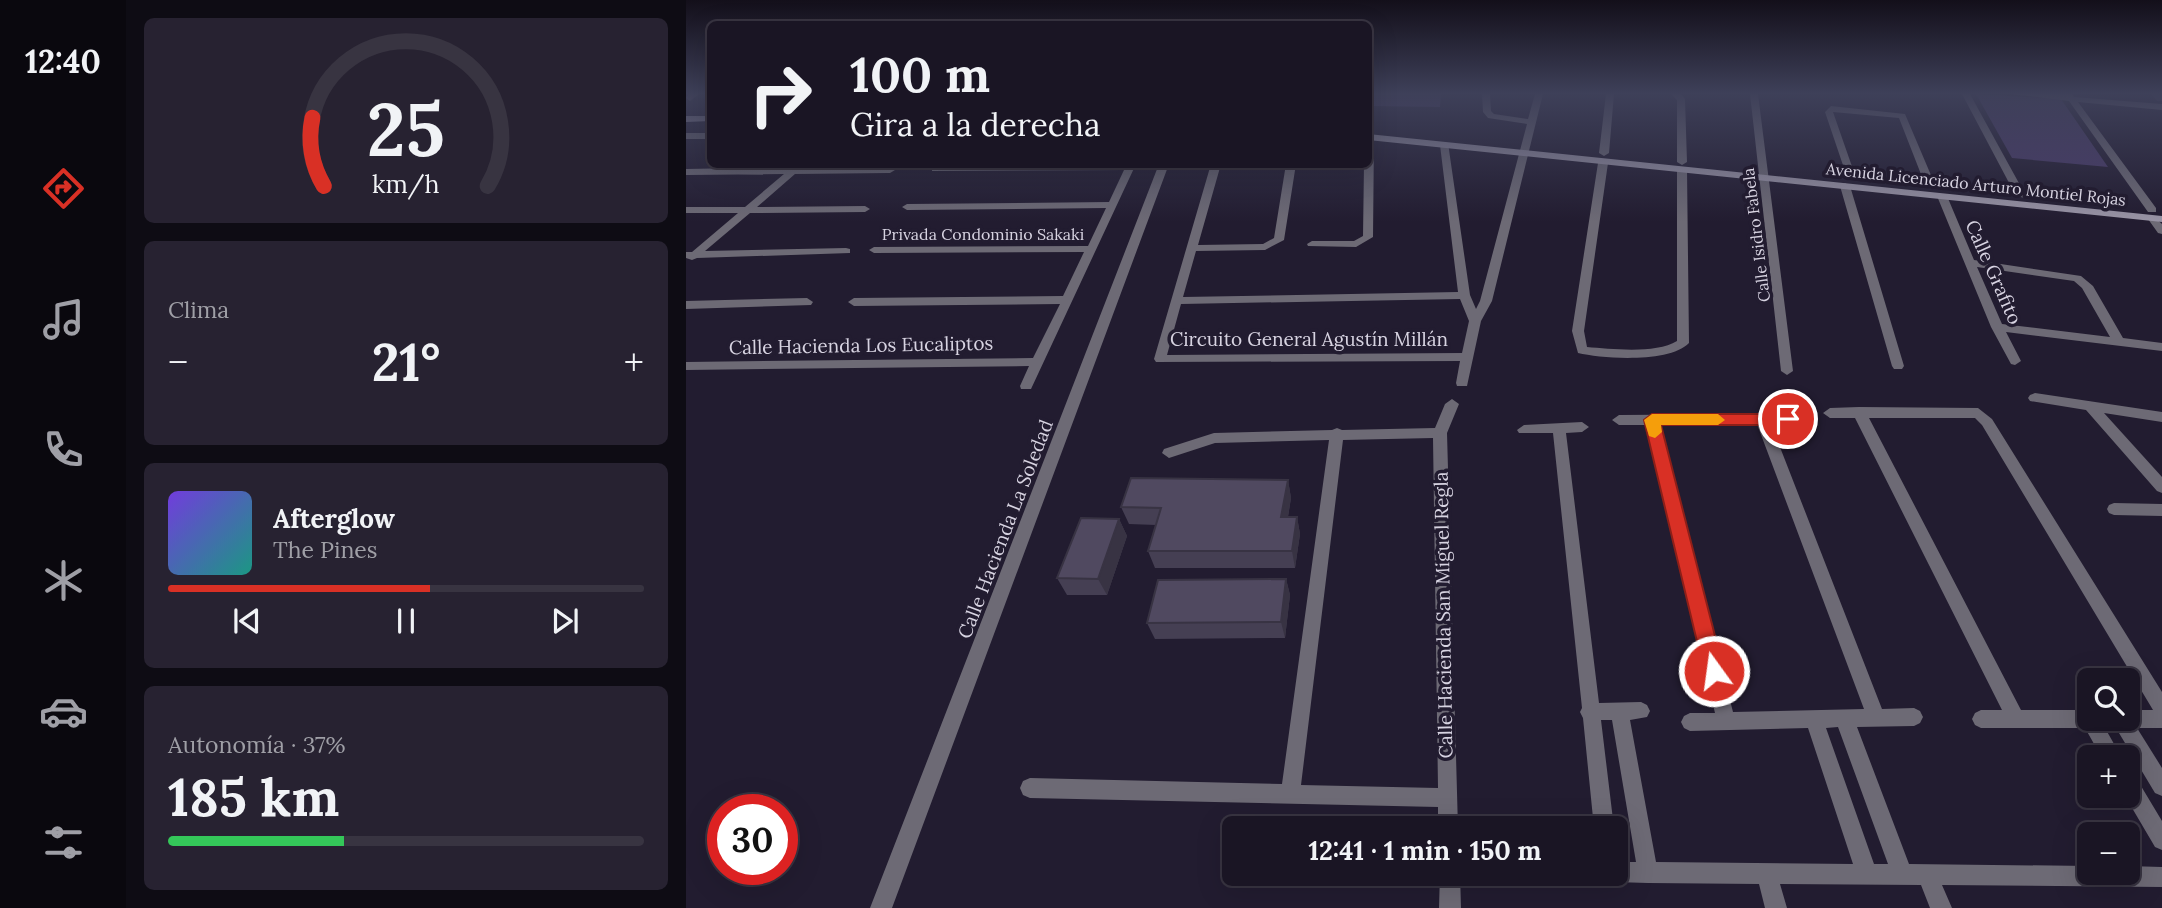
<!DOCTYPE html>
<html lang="es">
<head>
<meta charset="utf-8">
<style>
  body { margin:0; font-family:Lora,serif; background:#272231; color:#f1f3f6; height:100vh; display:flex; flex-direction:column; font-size:26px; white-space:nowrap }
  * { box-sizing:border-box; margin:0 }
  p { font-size:23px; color:#9f9fa6 }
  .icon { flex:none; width:38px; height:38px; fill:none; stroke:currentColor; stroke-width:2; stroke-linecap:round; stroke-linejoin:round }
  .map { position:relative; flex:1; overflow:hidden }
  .sheet { display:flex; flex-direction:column; gap:18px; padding:18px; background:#0e0c14; width:560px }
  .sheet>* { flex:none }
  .hud { position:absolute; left:21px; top:21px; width:665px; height:147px; border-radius:10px; box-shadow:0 7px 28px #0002,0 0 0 2px #383441; background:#1a1524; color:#f1f3f6; overflow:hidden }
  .tools { position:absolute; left:1391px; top:668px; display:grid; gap:14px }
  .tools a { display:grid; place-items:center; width:63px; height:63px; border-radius:10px; background:#1a1524; box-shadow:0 7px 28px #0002,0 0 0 2px #383441; font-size:35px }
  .speed { position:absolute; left:21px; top:794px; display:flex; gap:14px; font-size:35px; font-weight:700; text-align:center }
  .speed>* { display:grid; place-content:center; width:91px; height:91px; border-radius:50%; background:#1a1524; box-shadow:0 7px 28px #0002,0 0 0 2px #383441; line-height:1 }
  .speed .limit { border:10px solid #d22; background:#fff; color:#111 }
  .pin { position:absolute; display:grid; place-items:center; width:60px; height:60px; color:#fff; margin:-30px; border:4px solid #fff; border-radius:50%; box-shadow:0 2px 7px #0007 }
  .me { position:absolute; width:77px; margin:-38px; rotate:346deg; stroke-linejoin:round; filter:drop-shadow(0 0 5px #0008) }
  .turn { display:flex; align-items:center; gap:24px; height:147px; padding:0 28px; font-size:32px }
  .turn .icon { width:91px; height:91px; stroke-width:2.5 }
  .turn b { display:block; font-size:49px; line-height:60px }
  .big { font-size:52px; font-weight:700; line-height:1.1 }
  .sheet .tile { flex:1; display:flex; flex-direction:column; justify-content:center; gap:10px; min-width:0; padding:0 24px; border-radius:10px; background:#272231 }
  .sheet .dial { align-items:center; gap:0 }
  .dial svg { height:182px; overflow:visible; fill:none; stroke:#383441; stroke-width:7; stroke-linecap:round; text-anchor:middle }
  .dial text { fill:#f1f3f6; stroke:none }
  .song { display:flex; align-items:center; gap:21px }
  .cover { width:84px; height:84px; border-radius:10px; background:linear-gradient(135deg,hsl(260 70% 55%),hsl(170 70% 35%)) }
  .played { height:7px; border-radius:4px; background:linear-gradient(90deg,#d93025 55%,#383441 55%) }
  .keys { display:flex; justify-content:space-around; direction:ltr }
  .heat { display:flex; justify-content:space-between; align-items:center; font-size:38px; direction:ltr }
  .charge { height:10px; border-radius:5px; background:linear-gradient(90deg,#34c759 37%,#383441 0) }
  .trip { position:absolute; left:536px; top:816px; width:406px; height:70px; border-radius:10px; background:#1a1524; box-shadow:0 7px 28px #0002,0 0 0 2px #383441; font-weight:700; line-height:70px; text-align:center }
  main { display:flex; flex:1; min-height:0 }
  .tab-bar { display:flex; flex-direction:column; width:126px; justify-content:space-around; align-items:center; background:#0a080e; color:#9f9fa6 }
  .tab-bar .icon { width:49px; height:49px }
  .tab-bar .on { color:#d93025 }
  .tab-bar b { font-size:32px; color:#f1f3f6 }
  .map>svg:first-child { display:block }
  .green { fill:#4a3b6a }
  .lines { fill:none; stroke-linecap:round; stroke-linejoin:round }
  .street { fill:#6d6a75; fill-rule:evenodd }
  .secondary { fill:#9994a5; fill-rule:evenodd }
  .wall { fill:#453f53 }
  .shaded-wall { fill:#383343 }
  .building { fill:#504960; stroke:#383343; stroke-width:2 }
  .route { fill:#d93025; stroke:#8d1f18; stroke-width:2 }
  .slow { fill:#f59e0b }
  .labels { text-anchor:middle; stroke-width:7; stroke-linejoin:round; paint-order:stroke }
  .far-street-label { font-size:16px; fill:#d7d3e1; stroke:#221c30 }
  .street-label { font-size:19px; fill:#d7d3e1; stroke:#221c30 }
</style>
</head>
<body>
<main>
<nav class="tab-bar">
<b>12:40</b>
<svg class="icon on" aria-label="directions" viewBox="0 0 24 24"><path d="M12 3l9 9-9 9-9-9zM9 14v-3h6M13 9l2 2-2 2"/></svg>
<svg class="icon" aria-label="music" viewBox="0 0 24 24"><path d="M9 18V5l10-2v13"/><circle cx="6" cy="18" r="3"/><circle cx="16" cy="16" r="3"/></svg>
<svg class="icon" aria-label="phone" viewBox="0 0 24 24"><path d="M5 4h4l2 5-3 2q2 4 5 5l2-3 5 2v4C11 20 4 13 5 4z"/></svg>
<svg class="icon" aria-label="climate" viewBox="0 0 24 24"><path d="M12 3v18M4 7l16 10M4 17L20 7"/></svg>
<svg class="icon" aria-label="car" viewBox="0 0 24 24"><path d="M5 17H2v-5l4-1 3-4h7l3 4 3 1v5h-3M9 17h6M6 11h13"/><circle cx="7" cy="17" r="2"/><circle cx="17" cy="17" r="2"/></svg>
<svg class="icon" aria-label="filters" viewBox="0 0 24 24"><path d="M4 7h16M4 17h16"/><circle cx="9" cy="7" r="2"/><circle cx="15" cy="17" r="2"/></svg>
</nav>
<section class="sheet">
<div class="tile dial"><svg viewBox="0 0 100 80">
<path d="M14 69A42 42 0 1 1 86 69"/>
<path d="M14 69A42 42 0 0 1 9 39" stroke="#d93025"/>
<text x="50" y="56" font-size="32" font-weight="700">25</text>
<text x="50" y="72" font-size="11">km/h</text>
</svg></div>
<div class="tile"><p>Clima</p>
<div class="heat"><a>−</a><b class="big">21°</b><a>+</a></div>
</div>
<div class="tile">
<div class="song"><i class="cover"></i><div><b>Afterglow</b><p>The Pines</p></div></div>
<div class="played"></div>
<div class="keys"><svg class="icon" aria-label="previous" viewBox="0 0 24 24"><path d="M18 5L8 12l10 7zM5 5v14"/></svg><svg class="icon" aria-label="pause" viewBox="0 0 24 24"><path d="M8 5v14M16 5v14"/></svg><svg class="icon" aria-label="next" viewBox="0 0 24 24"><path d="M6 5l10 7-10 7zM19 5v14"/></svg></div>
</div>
<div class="tile"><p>Autonomía · 37%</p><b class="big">185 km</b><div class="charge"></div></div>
</section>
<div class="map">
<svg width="1476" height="908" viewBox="0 0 1476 908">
  <rect width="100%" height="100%" fill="#221c30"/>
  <path class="green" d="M683,94H755L754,107L683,106Z
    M1290,94L1375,99L1422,167L1326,158Z"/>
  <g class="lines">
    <path class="street" d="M3,94H13L4,101L0,98Z
      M796,94H804L805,111L808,114L842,119L849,94H857L806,301L795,321L781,386H771L770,383L774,361L470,362L468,359L525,164H535L512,245L577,244L588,238L600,164H610L598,240L579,250L510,251L497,297L772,292L754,145L762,143L784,295L790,309L794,301L841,124L802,118L797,112ZM774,299L783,321L776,353L481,355L495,304Z
      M920,94H928L923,153L918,156L913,153Z
      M985,94H995L999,99L1001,162L996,165L991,162V100Z
      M1064,94H1072L1107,371L1101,375L1095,371Z
      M1276,94H1284L1340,196L1339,198L1330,196Z
      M1325,94H1386L1388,97L1476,104V110L1392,102L1470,208V212H1462L1383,101Z
      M1145,106L1219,114L1250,187L1248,189L1240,187L1213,118L1147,112L1170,178L1162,180L1139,112Z
      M0,133H24V139H0Z
      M682,134L688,137L687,237L670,247L622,246L621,244L626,241H668L677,236L678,164H682Z
      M917,160L922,163L898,331L901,347C926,349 970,354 991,341V170L996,167L1001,170L1003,343C984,363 917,359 892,353L886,331L912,163Z
      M450,164L345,389H335L334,386L343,366L0,370V362L347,358L374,304L168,306L162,302L168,298L377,296L398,252L188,253L183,250L188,247L402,246L420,208L221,210L216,207L221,204L423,202L438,170L246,171V167L249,166Z
      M473,164H483L206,908H184Z
      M108,167H204L209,170L204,173L109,174L71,207L179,206L184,209L179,212L64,213L19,251L160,248L164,249V253L11,258L6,260L0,258V252H6L52,213H0V207H59L98,174L0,175V169Z
      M1159,183L1164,186L1218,366L1216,369H1208L1206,366L1154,186Z
      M1252,194L1261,196L1288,260L1395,276L1407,286L1437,338L1476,343V351L1320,332L1335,361L1329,365L1325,364L1305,327L1251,196ZM1291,267L1388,281L1396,288L1424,337L1316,324Z
      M1467,216L1476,224V234L1472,233L1462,219Z
      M121,298L127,302L125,305L0,309V301Z
      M1349,393L1476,412V422L1418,413L1476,477V493L1471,491L1400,410L1344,401L1342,398L1344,395Z
      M766,399L773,404L761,433L772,828H752V807L344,798L337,795L334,788L337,781L344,778L596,784L643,440L529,443L483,458L476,453L478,449L528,433L646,430L651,428L656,430L749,428L759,404ZM747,438L752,788L615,785L657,440Z
      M1173,407L1292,408L1306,419L1476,692V728H1451L1476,768V796L1469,793L1430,728H1419L1436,758H1416L1399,728H1295L1289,725L1286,719L1289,713L1295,710H1316L1169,418H1144L1137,413L1144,408ZM1183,418H1289L1296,425L1467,710H1442V719H1404V710H1335Z
      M1076,414H1102L1109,419L1102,424H1085L1196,709L1228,708L1234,711L1237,717L1234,723L1228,726L1171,727L1223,864L1404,866V873H1442V866L1476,867V887L1256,885L1266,908H1244L1235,885L1094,884L1101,908H1079L1073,884L962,883L929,882L922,879L919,873H929V862H950L926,720H915L928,828H908L897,718L894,712L896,708L867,433H833L831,430L838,425L896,422L903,427L896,432L880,433L913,703L955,702L961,705L964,711L961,717L944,720L970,862L1167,864L1122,728L1004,731L998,728L995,722L998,716L1004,713H1029L960,425H933L926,420L933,415ZM1071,424L1178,709L1047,712L974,425ZM1152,727L1202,864H1188L1140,728Z
      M1428,503L1476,504V516L1428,515L1423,513L1421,509L1423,505Z
      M1442,773L1449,776L1476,821V850L1469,847L1439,796H1442Z
      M754,873H774L775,908H753Z"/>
    <path class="secondary" d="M0,116H24V121L0,122Z
      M682,134L1476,216V222L682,140Z"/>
  </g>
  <path class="wall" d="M1465,94H1476V101H1471Z
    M602,480L605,498L602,517H611L614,534L609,568H469L462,551L470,525L443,524L435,507Z
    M433,519L441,536L421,595H381L371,578Z
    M600,579L604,595L599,638L469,639L461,623Z"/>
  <path class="shaded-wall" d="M602,480L605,498L599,534L595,517Z
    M611,517L614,534L609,568L606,551Z
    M433,519L441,536L421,595L412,579Z
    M600,579L604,595L599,638L595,622Z"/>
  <path class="building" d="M445,478L602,480L595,517H611L606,551H462L475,508L435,507Z
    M395,518L433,519L412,579L371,578Z
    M600,579L595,622L461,623L472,580Z"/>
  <linearGradient id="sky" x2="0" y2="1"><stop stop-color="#130f1a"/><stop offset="0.42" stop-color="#3e4059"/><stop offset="1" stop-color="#3e4059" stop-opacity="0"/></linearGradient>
  <rect width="1476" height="222" fill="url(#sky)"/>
  <path class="route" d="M966,414H1102L1109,419L1102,425H975L1038,671L1035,677L1028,680L1021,677L1018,671L958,420Z"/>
  <path class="slow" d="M966,414H1032L1039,420L1032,425H975L976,432L969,438L963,436L958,420Z"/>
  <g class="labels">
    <g class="far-street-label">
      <text transform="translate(1290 184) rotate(6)" y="6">Avenida Licenciado Arturo Montiel Rojas</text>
      <text x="297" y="240">Privada Condominio Sakaki</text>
      <text transform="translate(1070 235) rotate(-97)" y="6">Calle Isidro Fabela</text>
    </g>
    <g class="street-label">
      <text transform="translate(1308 272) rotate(66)" y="7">Calle Grafito</text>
      <text x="623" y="346">Circuito General Agustín Millán</text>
      <text transform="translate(175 345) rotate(-1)" y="7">Calle Hacienda Los Eucaliptos</text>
      <text transform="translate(319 529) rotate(-69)" y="7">Calle Hacienda La Soledad</text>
      <text transform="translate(757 615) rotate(-91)" y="7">Calle Hacienda San Miguel Regla</text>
    </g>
  </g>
</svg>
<div class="tools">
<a><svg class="icon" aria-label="search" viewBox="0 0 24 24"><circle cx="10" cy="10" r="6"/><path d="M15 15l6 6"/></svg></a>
<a>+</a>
<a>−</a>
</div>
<div class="speed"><div class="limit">30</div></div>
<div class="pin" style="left:1102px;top:419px;background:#d93025"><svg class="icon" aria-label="arrive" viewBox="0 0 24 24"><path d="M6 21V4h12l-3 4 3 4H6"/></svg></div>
<svg class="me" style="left:1028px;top:671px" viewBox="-20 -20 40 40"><circle r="17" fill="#d93025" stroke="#fff" stroke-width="3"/><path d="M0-11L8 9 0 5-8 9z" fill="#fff"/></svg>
<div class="trip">12:41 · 1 min · 150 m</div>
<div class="hud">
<div class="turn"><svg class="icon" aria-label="right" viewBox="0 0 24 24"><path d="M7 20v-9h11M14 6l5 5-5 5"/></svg><div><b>100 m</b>Gira a la derecha</div></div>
</div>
</div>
</main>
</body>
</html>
